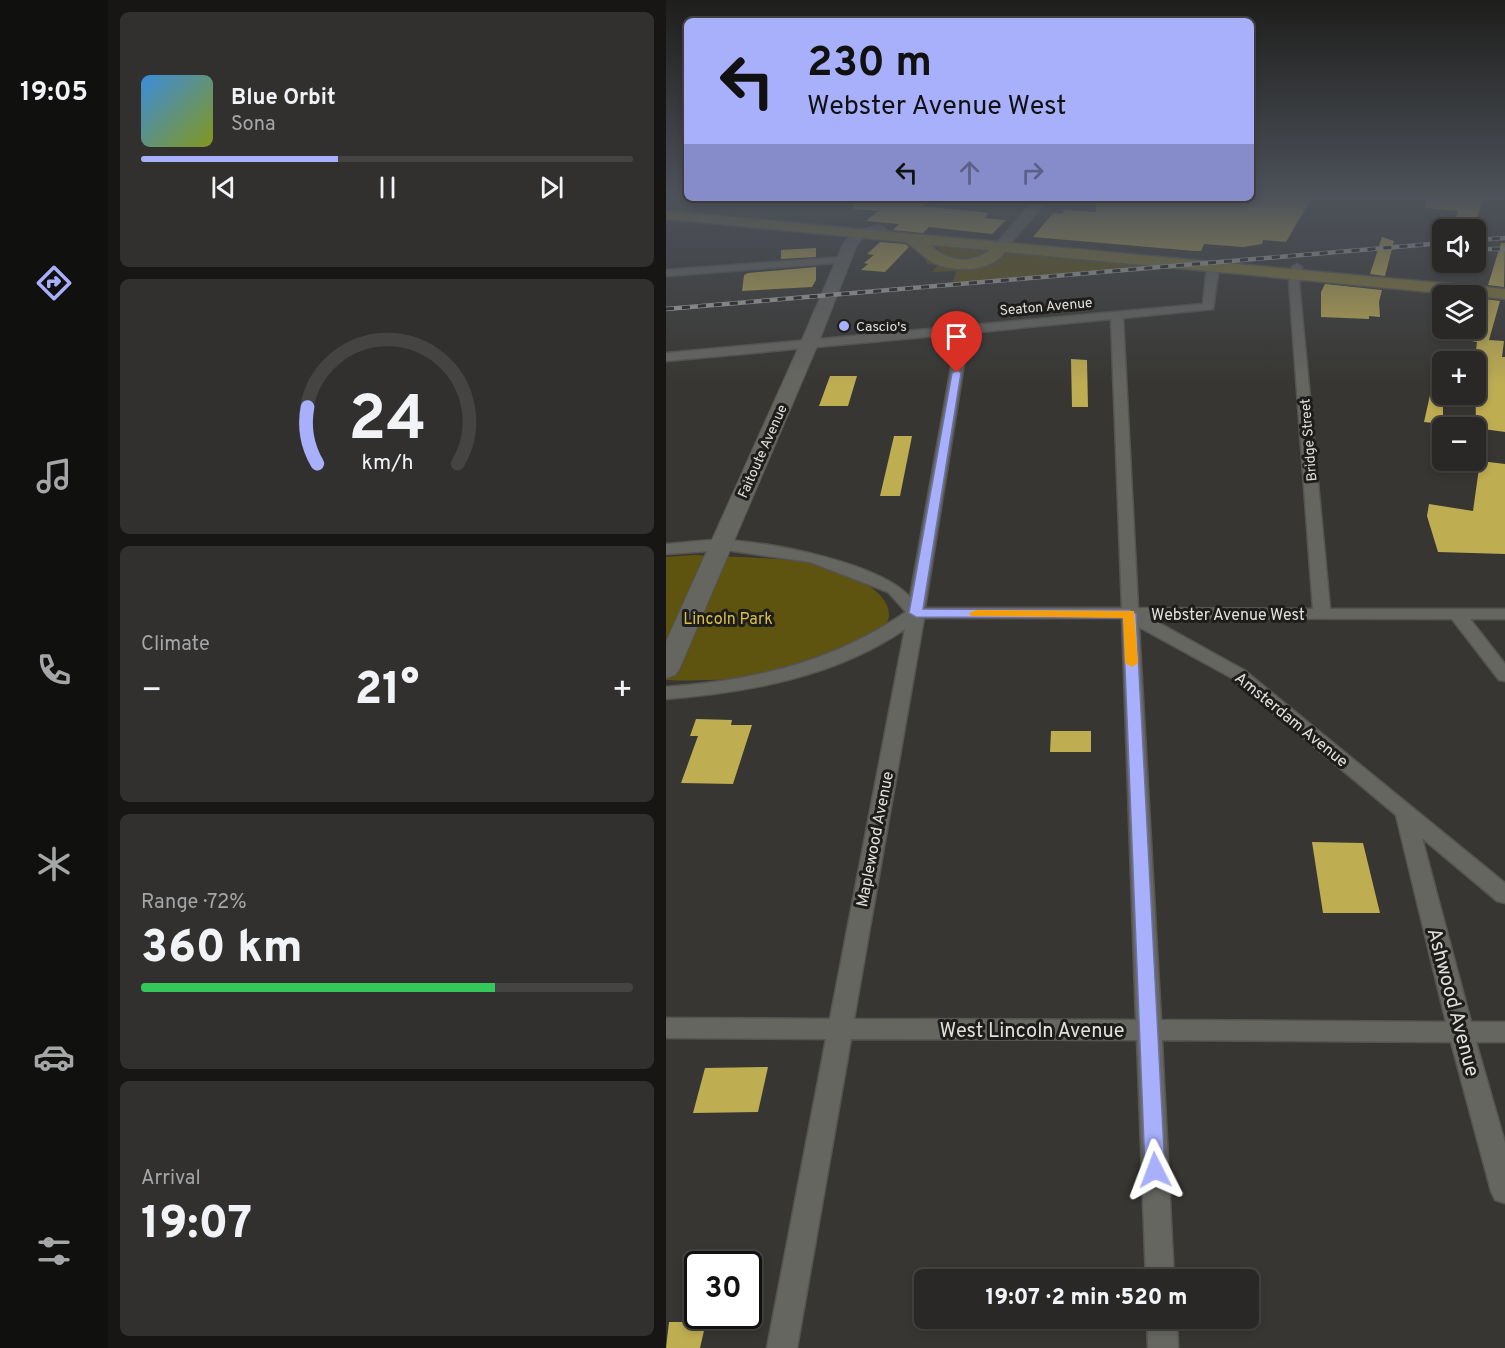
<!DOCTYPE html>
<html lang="en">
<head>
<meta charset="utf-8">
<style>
  body { margin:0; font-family:Overpass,sans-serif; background:#31302e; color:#f1f3f6; height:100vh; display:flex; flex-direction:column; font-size:22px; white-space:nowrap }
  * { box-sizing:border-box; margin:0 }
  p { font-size:20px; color:#a5a6a7 }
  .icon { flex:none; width:33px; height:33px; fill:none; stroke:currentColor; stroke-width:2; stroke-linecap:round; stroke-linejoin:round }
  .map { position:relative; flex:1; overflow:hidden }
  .panel { display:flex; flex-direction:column; gap:12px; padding:12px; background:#171615; width:558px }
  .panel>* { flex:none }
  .hud { position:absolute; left:18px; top:18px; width:570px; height:183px; border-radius:9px; box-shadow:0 3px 9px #0003,0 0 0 2px #454443; background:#a8b0fc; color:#111; overflow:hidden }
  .controls { position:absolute; left:766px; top:219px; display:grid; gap:12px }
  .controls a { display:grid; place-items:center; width:54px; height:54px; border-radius:9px; background:#292826; box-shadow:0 3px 9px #0003,0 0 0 2px #454443; font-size:30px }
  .speed { position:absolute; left:18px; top:1251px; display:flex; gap:12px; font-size:30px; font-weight:700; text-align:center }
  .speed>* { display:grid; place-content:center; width:78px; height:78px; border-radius:50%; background:#292826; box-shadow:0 3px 9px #0003,0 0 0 2px #454443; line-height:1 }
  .speed .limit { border:3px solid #111; border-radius:9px; background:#fff; color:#111 }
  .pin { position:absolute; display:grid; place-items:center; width:51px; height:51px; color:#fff; margin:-62px -26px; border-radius:50% 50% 50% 0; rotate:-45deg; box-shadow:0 0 6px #0007 }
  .pin .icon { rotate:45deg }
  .me { position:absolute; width:66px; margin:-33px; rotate:357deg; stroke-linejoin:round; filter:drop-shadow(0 0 4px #0008) }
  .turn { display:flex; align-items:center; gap:21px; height:126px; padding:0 24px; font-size:27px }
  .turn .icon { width:78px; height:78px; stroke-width:2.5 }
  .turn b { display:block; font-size:42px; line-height:51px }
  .lanes { display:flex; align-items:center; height:57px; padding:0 24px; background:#0003; justify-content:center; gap:30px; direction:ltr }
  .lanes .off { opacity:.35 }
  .big { font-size:45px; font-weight:800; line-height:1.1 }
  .panel .card { flex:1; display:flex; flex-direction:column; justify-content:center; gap:9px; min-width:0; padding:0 21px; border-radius:9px; background:#31302e }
  .panel .dial { align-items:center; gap:0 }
  .dial svg { height:156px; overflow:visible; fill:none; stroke:#454443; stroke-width:7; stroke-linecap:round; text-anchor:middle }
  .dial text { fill:#f1f3f6; stroke:none }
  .song { display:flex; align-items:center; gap:18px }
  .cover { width:72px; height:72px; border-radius:9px; background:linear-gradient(135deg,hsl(210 70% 55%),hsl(70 70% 35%)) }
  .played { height:6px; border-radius:3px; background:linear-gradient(90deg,#a8b0fc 40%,#454443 40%) }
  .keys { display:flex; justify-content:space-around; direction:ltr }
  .heat { display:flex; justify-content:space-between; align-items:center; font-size:33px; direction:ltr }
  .charge { height:9px; border-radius:4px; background:linear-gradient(90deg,#34c759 72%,#454443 0) }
  .trip { position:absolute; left:248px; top:1269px; width:345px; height:60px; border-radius:9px; background:#292826; box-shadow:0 3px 9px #0003,0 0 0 2px #454443; font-weight:800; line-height:60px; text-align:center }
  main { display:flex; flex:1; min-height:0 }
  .dock { display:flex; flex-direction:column; width:108px; justify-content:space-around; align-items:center; background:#10100f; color:#a5a6a7 }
  .dock .icon { width:42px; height:42px }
  .dock .current { color:#a8b0fc }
  .dock b { font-size:27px; color:#f1f3f6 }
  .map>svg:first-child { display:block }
  .green { fill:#5f5310 }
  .building { fill:#bfad52 }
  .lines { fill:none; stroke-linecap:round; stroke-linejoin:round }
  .street-casing { stroke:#545451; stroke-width:3 }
  .secondary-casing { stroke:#545451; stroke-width:2 }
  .primary-casing { stroke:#545451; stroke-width:3 }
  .street { fill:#666661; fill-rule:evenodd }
  .secondary { fill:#666661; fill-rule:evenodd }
  .primary { fill:#827736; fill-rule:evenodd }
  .rail-casing { stroke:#acaba8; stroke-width:4.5 }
  .rail { stroke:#1e1d1b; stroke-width:3; stroke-dasharray:8; stroke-linecap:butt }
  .route { fill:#a8b0fc; stroke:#6d72a4; stroke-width:1.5 }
  .slow { fill:#f59e0b }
  .poi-dot { fill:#a8b0fc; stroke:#1e1d1b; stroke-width:2 }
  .labels { text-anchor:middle; stroke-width:6; stroke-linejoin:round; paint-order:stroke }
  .far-street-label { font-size:14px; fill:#e0e0dd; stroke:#1e1d1b }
  .far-poi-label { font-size:14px; fill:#e0e0dd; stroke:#1e1d1b; text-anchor:start }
  .street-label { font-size:16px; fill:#e0e0dd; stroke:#1e1d1b }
  .park-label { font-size:16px; fill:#d8c143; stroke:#1e1d1b }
  .near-street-label { font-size:20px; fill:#e0e0dd; stroke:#1e1d1b }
</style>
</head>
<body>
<main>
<nav class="dock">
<b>19:05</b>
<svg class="icon current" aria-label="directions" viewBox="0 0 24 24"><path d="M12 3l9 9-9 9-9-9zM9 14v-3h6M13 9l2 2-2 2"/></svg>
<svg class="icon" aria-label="music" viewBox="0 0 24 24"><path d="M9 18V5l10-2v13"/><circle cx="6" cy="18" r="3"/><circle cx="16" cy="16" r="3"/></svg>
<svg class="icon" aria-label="phone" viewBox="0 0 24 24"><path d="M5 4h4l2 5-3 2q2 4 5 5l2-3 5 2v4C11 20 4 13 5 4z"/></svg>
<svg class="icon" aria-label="climate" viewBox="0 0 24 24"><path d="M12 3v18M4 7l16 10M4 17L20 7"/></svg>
<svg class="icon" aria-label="car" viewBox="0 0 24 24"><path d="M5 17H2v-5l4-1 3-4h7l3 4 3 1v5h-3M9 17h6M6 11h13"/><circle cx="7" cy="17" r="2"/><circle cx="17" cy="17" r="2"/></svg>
<svg class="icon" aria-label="filters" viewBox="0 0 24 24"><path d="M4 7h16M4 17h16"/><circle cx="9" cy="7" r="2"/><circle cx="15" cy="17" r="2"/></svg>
</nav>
<section class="panel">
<div class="card">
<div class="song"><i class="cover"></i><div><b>Blue Orbit</b><p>Sona</p></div></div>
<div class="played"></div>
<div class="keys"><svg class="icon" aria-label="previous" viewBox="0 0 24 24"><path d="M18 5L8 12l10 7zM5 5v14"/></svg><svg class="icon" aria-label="pause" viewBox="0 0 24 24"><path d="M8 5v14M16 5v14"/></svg><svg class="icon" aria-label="next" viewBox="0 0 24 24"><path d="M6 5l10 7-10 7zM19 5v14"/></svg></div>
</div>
<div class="card dial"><svg viewBox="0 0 100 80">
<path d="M14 69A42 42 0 1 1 86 69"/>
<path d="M14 69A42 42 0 0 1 9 40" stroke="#a8b0fc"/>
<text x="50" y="56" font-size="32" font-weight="700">24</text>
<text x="50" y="72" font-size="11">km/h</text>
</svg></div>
<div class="card"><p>Climate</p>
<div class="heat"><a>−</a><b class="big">21°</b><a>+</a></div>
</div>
<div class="card"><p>Range · 72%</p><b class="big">360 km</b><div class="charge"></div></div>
<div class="card"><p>Arrival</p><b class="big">19:07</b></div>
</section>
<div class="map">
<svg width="839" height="1348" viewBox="0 0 839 1348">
  <rect width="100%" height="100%" fill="#373632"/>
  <path class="green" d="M269,245L325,250C310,265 280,263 269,245Z
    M342,252L476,265L478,267L286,284L290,271L266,272L272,265L261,264L259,258C284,260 323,274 342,252Z
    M27,555C62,557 97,557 132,561C157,563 224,584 223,615C222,634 196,640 181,646C166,652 151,660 135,665C93,679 44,682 0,680V557Z"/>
  <path class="building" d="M646,197L620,242L597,240L596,244L577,247L538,244L535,251H529L367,237L387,213L396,214L399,210L430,212V198Z
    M760,197H806L816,198L811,219L790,217L792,211L759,208Z
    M188,198H267L257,206L323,213L318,218L340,220L326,234L263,227L257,233L227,230L233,224L200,221L212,211L187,209Z
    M716,237L728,241L719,276L704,274Z
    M214,242L239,244L243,247L219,272L195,270L202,264L198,263L208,255L201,254Z
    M835,243H839L838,287L822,285Z
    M150,248V257L115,259V250Z
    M150,267V280L146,287L76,291L78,275L82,273Z
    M659,284L716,290L713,302L714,317L703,316V319L655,317V292Z
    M818,299L834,301L823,340L838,341L836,357H839V432L810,428L809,359L811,342L805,341Z
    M405,359L421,360L422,407H406Z
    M770,368L777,369V424L758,422Z
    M164,376H191L182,406H153Z
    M228,436H246L234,496H214Z
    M814,461L839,464V554L772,552L761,516L763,504L807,511Z
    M30,719L66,720L65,725H86L67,784L15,783L32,736H24Z
    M385,731H425V752H384Z
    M646,842L697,843L714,913H657Z
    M102,1067L92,1112L27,1113L39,1068Z
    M3,1322H40L34,1348H0Z"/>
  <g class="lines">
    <g class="street-casing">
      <path id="street" d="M178,257L183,260L182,262L0,276V270Z
        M548,264L553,267L547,309L457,318L472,608L647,609L623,282L626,267L631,264L636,267L633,282L664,609H839V619H804L839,664V681L833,680L786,619L484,618L578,670L839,883V903L831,901L756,838L805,1022H839V1042H810L839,1143V1203L829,1200L825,1191L785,1042L496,1040L508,1280H480L471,1040L185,1039L131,1348H101L160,1039L0,1038V1018L164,1019L239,629C169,677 83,692 0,699V687C87,681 167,662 240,612L222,592L144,562L60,550L0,554V544C20,543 41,539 60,540C107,543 213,563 244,597L291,334L0,361V353L537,304L540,275L544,265ZM445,319L456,608H259L303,333ZM258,618H456L470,1020L188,1019ZM473,627L566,678L730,815L780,1022L495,1020Z
        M481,1318H511L512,1348H482Z"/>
    </g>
    <g class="secondary-casing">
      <path id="secondary" d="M370,198H384L339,250H329L327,247L329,244Z
        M214,225L221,229L219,232L198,237L191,245L152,344L13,670L9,675L0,678V642L134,344L177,244L188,231Z"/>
    </g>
    <g class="primary-casing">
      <path id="primary" d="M0,211L839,289V299L339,252C324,273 287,273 266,262C257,257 249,248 240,242L0,219ZM265,245L324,250C306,264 280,262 265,245Z"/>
    </g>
    <use href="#street" class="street"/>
    <use href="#secondary" class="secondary"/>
    <use href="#primary" class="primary"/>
    <g class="rail-casing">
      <path id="rail" d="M810,240L839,238
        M810,249H839
        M0,309L777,243"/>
    </g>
    <use href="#rail" class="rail"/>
  </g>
  <linearGradient id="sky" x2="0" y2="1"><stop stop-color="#1e1e1c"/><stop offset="0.51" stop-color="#4d525a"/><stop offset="1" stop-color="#4d525a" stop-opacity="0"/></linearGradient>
  <rect width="839" height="386" fill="url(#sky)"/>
  <path class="route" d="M291,370L295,373L257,609L464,610L470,614L499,1170L496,1177L489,1180L481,1177L479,1170L457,618L250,617L243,613L286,373Z"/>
  <path class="slow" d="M310,610L468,611L472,663L466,667L459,663L457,618L305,616L303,613Z"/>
  <circle class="poi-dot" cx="178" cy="326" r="6"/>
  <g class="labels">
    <g class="far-street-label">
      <text transform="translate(380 306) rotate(-5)" y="5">Seaton Avenue</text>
      <text transform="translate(642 440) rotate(-95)" y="5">Bridge Street</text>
      <text transform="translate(96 451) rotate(-66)" y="5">Faitoute Avenue</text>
    </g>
    <g class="far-poi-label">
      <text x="190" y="331">Cascio's</text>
    </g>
    <g class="street-label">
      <text x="562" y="620">Webster Avenue West</text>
      <text transform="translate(626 719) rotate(39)" y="6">Amsterdam Avenue</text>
      <text transform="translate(208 839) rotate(-79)" y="6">Maplewood Avenue</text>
    </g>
    <g class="park-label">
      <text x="62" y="624">Lincoln Park</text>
    </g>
    <g class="near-street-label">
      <text transform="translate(788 1002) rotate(75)" y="7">Ashwood Avenue</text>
      <text x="366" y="1037">West Lincoln Avenue</text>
    </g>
  </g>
</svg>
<div class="controls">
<a><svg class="icon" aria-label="sound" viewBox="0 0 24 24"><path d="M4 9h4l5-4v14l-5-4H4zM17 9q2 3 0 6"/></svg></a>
<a><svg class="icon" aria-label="layers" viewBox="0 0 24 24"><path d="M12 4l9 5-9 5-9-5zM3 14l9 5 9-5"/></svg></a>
<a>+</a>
<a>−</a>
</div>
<div class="speed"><div class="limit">30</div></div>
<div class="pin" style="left:291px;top:373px;background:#d93025"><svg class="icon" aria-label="arrive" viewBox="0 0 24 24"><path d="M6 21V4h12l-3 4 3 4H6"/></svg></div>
<svg class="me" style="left:489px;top:1170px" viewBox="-20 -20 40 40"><path d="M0-17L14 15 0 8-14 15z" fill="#a8b0fc" stroke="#fff" stroke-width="4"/></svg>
<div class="trip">19:07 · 2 min · 520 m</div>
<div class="hud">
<div class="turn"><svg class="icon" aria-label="left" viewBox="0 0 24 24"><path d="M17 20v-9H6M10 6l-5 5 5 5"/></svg><div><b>230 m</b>Webster Avenue West</div></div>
<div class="lanes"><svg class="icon" aria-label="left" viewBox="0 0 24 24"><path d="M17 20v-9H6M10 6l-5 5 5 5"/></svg><svg class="icon off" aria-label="ahead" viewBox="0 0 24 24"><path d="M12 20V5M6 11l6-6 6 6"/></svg><svg class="icon off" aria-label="right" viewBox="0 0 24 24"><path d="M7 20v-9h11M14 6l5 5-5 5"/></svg></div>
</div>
</div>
</main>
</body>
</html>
